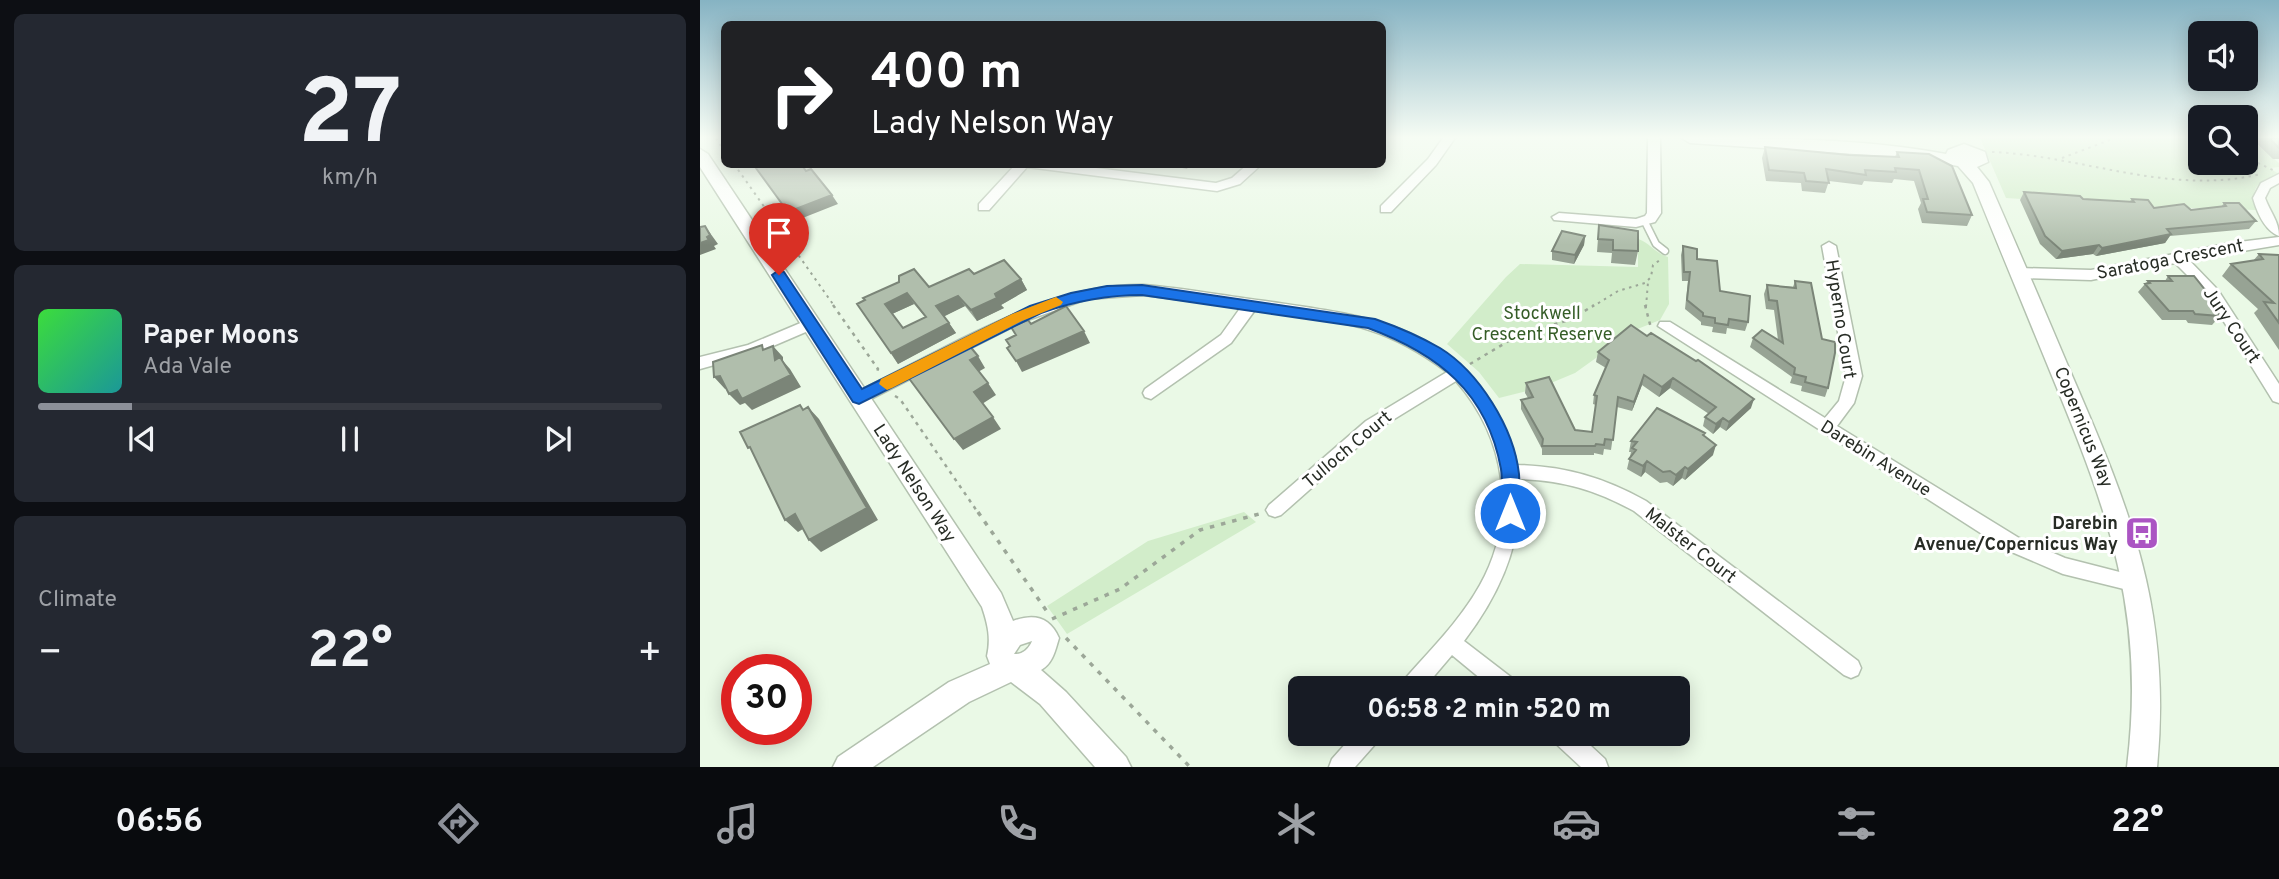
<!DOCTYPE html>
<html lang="en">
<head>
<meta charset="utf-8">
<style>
  body { margin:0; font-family:Overpass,sans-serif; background:#242831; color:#f1f3f6; height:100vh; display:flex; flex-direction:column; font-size:26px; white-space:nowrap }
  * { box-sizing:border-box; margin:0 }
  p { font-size:23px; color:#9ea1a6 }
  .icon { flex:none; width:38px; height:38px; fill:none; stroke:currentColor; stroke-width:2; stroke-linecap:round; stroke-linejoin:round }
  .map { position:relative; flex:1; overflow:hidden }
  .panel { display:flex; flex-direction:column; gap:14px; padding:14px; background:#0d0f14; width:700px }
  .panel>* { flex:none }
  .banner { position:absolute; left:21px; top:21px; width:665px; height:147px; border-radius:10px; box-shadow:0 4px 18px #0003; background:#202124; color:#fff; overflow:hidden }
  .controls { position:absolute; left:1488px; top:21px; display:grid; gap:14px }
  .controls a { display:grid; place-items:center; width:70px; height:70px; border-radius:10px; background:#171b24; box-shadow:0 4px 18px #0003; font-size:35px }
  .speed { position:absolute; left:21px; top:654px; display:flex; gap:14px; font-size:35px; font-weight:700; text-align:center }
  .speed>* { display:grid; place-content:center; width:91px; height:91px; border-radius:50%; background:#171b24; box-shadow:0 4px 18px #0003; line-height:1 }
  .speed .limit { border:10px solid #d22; background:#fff; color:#111 }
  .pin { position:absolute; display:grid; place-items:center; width:60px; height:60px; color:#fff; margin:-72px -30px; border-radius:50% 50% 50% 0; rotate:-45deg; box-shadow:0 0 7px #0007 }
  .pin .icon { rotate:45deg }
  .me { position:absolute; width:77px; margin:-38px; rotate:0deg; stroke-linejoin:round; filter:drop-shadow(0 0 5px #0008) }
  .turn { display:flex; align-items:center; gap:24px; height:147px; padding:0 35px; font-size:32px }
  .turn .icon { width:91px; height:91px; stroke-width:2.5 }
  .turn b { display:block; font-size:49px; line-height:60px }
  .big { font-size:52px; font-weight:700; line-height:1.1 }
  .panel .tile { flex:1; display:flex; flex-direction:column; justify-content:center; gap:10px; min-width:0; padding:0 24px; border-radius:10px; background:#242831 }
  .panel .dial { align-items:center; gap:0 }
  .dial b { font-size:91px; line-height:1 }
  .song { display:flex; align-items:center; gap:21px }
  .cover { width:84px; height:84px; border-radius:10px; background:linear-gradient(135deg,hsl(120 70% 55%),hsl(180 70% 35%)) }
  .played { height:7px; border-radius:4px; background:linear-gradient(90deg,#8c9099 15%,#363941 15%) }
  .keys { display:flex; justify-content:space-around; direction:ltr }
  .heat { display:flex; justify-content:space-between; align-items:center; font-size:38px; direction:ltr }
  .trip { position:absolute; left:588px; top:676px; width:402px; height:70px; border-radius:10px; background:#171b24; box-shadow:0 4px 18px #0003; font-weight:700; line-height:70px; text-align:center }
  .tabs { display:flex; height:112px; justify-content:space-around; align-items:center; background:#090b0e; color:#9ea1a6 }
  .tabs .icon { width:49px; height:49px }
  .tabs .selected { color:#8c9099 }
  .tabs b { font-size:32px; color:#f1f3f6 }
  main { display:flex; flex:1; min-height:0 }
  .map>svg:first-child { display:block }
  .green { fill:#d2edca }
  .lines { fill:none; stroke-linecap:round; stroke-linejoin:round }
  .service-casing { stroke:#b3c1af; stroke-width:9 }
  .minor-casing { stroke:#b3c1af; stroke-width:3 }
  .tertiary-casing { stroke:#b3c1af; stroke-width:3 }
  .path-far2 { stroke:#9ca798; stroke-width:2; stroke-dasharray:2.5 4.5; stroke-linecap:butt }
  .path-far1 { stroke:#9ca798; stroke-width:2.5; stroke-dasharray:3.5 5; stroke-linecap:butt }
  .path { stroke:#9ca798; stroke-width:3.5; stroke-dasharray:4.5 7; stroke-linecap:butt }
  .service { stroke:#fff; stroke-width:6 }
  .minor { fill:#fff; fill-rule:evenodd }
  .tertiary { fill:#fff; fill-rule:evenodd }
  .wall { fill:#97a394; fill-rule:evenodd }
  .shaded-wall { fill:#7b8578 }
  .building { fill:#b0beac; stroke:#7b8578; stroke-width:2; fill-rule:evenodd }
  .route { fill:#1a73e8; stroke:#114b97; stroke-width:2 }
  .slow { fill:#f59e0b }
  .labels { text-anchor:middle; stroke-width:6; stroke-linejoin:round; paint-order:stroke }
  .street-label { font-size:18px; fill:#272c25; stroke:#fff }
  .park-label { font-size:18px; fill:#355d27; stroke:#fff }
  .poi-label { font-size:18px; font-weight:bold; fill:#272c25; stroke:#fff; text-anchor:end }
</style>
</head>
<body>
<main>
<section class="panel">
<div class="tile dial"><b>27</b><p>km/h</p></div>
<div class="tile">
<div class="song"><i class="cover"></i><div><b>Paper Moons</b><p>Ada Vale</p></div></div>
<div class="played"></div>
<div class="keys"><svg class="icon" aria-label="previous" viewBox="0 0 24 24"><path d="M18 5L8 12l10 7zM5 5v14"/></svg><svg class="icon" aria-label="pause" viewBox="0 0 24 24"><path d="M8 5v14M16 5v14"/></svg><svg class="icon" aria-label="next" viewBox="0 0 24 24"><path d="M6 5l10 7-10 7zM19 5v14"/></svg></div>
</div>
<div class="tile"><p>Climate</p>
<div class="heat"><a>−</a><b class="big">22°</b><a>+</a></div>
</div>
</section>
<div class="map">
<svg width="1579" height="767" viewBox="0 0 1579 767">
  <rect width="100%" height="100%" fill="#eaf9e6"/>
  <path class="green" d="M1280,138H1500V163H1545V138H1549L1579,163V167L1569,168L1579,174C1558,180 1549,189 1556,210L1431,206L1306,198Z
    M938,239C950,243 955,253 968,257L969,304L960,320L935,330L875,373L839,388L799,398L779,372L747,344L806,277L820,264L938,267Z
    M544,512L556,522L367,634L347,606L448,541Z"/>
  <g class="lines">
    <g class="service-casing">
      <path id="service" d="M945,222L956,244L965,251"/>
    </g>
    <g class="minor-casing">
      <path id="minor" d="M743,138H755L736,165L691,212H681V206L728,159Z
        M948,138H960L961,213L955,222L936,227L854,220L852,217L859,213L936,219L945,216L947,213Z
        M316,164H364L516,183L532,178L548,164H562L540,184L517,191L327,167L289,210H279V204Z
        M1579,174V183L1570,188L1565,198C1570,212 1579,221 1579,236C1564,230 1557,212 1553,198L1561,183Z
        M1579,237V245L1489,260L1518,290L1579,384V403L1573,401L1508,296L1475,263L1391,280L1319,278L1312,273L1319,268L1391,270L1531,243Z
        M1129,242L1136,246L1162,376L1154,403L1137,426L1319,538L1365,558L1443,578L1445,584L1443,590L1436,592L1363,574L1307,550L958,326L960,322H970L1125,418L1139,401L1146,376L1122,246Z
        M443,285C484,288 524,296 565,301C653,314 742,321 793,406C803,425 813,444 817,465C865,466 905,478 946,501L1158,661L1161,668L1158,675L1151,678L1144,675L934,511C896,490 862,480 818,479C825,539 800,594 764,641L816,681L819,688H792L752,655L724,688H700L703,681C730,650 760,621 780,585C818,517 806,438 756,381L678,429L581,515L575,517L569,515L566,510L569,505L666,421L747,372C678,320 635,322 555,310L531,343L451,399L445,397L443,393L445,389L521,335L541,307L443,295L387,299L322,322L165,402H153L151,398L153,394C188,376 224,358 259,340C318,311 376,284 443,285Z
        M110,319L115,320L117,324L115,328L57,353L0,369V357L48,345Z
        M655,733H681L678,741L655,767H629L632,759Z
        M850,733H877L905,759L908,767H881L853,741Z"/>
    </g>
    <g class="tertiary-casing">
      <path id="tertiary" d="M982,138C1070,138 1160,138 1246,154L1248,150L1264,144L1285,152L1288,162L1277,167L1289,182C1317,246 1344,309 1371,373C1431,511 1472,612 1457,767H1427C1446,614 1409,514 1352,376C1326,312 1299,248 1273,183L1258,166L1215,158L990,143Z
        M0,149L8,154L301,593L313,621C334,613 350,617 359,638C355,651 353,663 341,670L366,692L426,757L431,767H395L340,704L311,682L269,702L173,767H133L138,757L249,682L290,664L287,656C291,638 288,625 282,607L0,167ZM332,641C329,649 322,655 314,654L320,645Z"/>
    </g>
    <path class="path-far2" d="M16,138L24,151
      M1292,152C1385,156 1468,196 1561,174
      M1545,157L1573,170
      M1362,158L1415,138
      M34,164L135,307
      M892,307L918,291L945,283L951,277L953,265L960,260
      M946,307L948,282"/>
    <path class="path-far1" d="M133,305L178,369L176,374
      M945,305L951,328
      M770,364L817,336L872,319L894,305
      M195,396L200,399L279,514"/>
    <path class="path" d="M278,512L348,613
      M352,619L420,589L500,530L559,514
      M366,638L490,767"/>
    <use href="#service" class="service"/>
    <use href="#minor" class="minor"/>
    <use href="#tertiary" class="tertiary"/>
  </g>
  <path class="wall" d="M1551,138H1579V159H1573Z
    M1065,147L1149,155L1195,157L1197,152L1272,215L1267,226L1222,223L1218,209L1221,203L1214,181L1194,179L1192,183L1164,181L1162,185L1129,181L1125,193L1102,191L1101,183L1066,181L1062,158Z
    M463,164H490L487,169Z
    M1324,192L1383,199L1429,202L1432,199L1454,208L1491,210L1521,207L1524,203L1556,221L1549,229L1470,236L1465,243L1396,256L1393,254L1356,259L1340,244L1320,200Z
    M899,225L938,251L935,265L911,263L912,253L897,252Z
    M885,236L884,245L874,264L852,260V251Z
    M983,246L997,259L1020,291L1048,322L1045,331L1027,328L1026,334L1012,332L1013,327L1001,325V322L985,309L988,281H982L981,255Z
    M1559,254L1579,255V350L1554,313L1558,309L1522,276L1531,264L1553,261Z
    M274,274L321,279L327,290L301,305L304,308L277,321L265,306L244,316L256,333L198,364L157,304L229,287ZM214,304L225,317L203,328L192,314Z
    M1468,276L1520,316L1512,325L1488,323L1486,320H1462L1438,292L1445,284L1448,281H1465Z
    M1095,281L1128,388L1125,397L1101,391L1102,386L1090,383L1092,377L1050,347L1053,338L1078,340L1074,310L1066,309L1064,294L1067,285L1093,287Z
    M931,325L1051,408L1026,431L1020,427L1013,434L1003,426L1005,417L1009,414L970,388L959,397L942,385L932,411L917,407L911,450L904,449L903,455L894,453V455H842V449L821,409V400L828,398L825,393L826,383L875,430L892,432L896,405L893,404L894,395L906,368L896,362L898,352Z
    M1004,436L1013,455L985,480L982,478L973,486L967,482L960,483L945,472L941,477L927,469L931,452H929L931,441Z"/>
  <path class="shaded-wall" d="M132,195L138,204L95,221L88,212Z
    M5,226L18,244L14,246L16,249L0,255V243Z
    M1471,234L1465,243L1396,256L1402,248Z
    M885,236L884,245L874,264L875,255Z
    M1399,245L1393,254L1356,259L1362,251Z
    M321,279L327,290L301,305L304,308L277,321L271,310L295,294Z
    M207,293L214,304L192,314L185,304Z
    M258,296L265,306L243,317L236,306Z
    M249,323L256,333L198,364L191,353Z
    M384,331L390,343L322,372L316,361Z
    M73,346L83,357V361L90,369L101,387L52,410L45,403L40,405L29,394L75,360Z
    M278,356L285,368L278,372L270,360Z
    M944,375L942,385L932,411L934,402Z
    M20,376L30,387L25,389L14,377Z
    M973,378L970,388L959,397L962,387Z
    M288,383L296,395L282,404L274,392Z
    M1054,399L1051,408L1026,431L1029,422Z
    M108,407L119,419L178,520L121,552L109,540Z
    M293,417L301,429L263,450L254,439Z
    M1023,418L1020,427L1013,434L1016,424Z
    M1016,445L1013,455L985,480L988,469Z
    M947,461L945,472L941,477L943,466Z
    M985,467L982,478L973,486L976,475Z
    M95,514L108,526L98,532L85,520Z"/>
  <path class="building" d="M1569,138H1579V148Z
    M1065,147L1149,155L1199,157L1197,152L1229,154L1252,166L1272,215L1227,212L1223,199H1228L1219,170L1195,168L1196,172L1165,170L1166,175L1126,169L1129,183L1106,181L1104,173L1069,170Z
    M53,164H101L106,171L111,169L132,195L88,212Z
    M1324,192L1380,196L1383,199L1434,202L1432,199L1448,200L1454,208L1484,204L1491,210L1526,206L1524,203H1539L1556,221L1467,229L1471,234L1402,248L1399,245L1362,251L1345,236Z
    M899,225L938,231V251L913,250V240L898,239Z
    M5,226L10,235L7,237L9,240L0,243V227Z
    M862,231L885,236L875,255L852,251Z
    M983,246L997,249V259L1017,261L1020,291L1050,296L1048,322L1029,319L1028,325L1015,323V318L1003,316V313L987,300L990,272H984Z
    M1559,254L1579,255V323L1564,302L1574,303L1531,264L1563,259Z
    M304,260L321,279L295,294L297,298L271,310L258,296L236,306L249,323L191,353L157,304L165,300L163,298L199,282V276L214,269L229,287L269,269L274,274ZM207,293L226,317L203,328L185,304Z
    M1468,276H1494L1506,291L1520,316L1495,314L1493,311H1469L1445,284L1450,283L1448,281H1472Z
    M1095,281L1111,283L1122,339L1135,342V353L1128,388L1105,382L1106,377L1094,374L1095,368L1053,338L1062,330L1083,343L1077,301L1069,300L1067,285L1096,288Z
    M366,306L384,331L316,361L307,348L310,346L306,340L316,335L311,327L328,320L331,324Z
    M931,325L947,336L951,333L996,361L998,360L1054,399L1029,422L1023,418L1016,424L1005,417L1016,407L973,378L962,387L944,375L934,402L918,397L913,440L905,439L904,445L896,444L895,446H842L843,439L821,400L833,397L826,383L849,377L875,430L892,432L897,396L894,395L909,360L898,352Z
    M268,344L278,356L270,360L288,383L274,392L293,417L254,439L205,373Z
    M62,345L63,350L73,346L75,360L80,357L91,375L42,399L37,390L29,394L20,376L14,377L13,362Z
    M100,405L103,410L108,407L167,508L109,540L95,514L85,520L50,447L48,448L40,432Z
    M957,408L1005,433L1003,435L1016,445L988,469L985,467L976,475L970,471L963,472L947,461L943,466L929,459L936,450L932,448L937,442L931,441Z"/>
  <linearGradient id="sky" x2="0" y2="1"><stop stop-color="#86b3c3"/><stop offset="0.56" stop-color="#f6fcf4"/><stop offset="1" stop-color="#f6fcf4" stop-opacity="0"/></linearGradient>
  <rect width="1579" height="245" fill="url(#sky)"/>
  <path class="route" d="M79,270L84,272L162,389L330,306L371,293L407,286L442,285L675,319C698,327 719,336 740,348C779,372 814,428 819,474C820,487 819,500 819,513L817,518L810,520L804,518L801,513C801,499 803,483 801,469C787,392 738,354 668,328L442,295C406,295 375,301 341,313L159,404L153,402L72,275Z"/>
  <path class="slow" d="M356,297L363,302L361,305L322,321L192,388L187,390L179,384L181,379L312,314Z"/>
  <defs>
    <g id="bus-square" transform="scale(1.75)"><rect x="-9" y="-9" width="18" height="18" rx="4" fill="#ab55c3" stroke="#fff"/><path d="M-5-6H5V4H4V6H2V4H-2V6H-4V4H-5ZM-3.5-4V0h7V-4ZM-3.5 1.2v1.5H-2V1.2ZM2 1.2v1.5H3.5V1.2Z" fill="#fff"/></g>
  </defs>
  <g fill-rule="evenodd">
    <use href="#bus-square" x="1442" y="533"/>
  </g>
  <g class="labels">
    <g class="street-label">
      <text transform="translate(1470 259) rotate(-11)" y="6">Saratoga Crescent</text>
      <text transform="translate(1141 319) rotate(81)" y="6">Hyperno Court</text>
      <text transform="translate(1532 325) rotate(56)" y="6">Jury Court</text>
      <text transform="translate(1384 427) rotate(68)" y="6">Copernicus Way</text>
      <text transform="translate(647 449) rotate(-40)" y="6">Tulloch Court</text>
      <text transform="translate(1176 458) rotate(32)" y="6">Darebin Avenue</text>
      <text transform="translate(215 483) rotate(57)" y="6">Lady Nelson Way</text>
      <text transform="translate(991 545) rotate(38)" y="6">Malster Court</text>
    </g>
    <g class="park-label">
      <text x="842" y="319">Stockwell<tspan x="842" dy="21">Crescent Reserve</tspan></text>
    </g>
    <g class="poi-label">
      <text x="1418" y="529">Darebin<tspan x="1418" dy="21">Avenue/Copernicus Way</tspan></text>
    </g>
  </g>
</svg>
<div class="controls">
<a><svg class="icon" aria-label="sound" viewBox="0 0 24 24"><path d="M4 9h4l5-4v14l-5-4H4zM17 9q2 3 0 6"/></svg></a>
<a><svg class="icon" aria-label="search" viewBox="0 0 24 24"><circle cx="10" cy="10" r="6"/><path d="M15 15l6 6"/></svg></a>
</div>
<div class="speed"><div class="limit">30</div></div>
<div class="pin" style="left:79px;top:275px;background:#d93025"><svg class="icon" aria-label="arrive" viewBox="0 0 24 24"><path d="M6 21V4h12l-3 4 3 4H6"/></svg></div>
<svg class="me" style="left:810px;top:513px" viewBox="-20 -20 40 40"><circle r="17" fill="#1a73e8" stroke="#fff" stroke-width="3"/><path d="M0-11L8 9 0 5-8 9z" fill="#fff"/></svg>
<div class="trip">06:58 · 2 min · 520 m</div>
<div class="banner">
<div class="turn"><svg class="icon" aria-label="right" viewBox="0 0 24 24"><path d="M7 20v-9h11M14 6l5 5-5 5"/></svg><div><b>400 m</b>Lady Nelson Way</div></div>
</div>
</div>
</main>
<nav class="tabs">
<b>06:56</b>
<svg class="icon selected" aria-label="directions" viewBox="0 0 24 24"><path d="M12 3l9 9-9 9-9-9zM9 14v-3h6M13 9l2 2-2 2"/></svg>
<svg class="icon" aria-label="music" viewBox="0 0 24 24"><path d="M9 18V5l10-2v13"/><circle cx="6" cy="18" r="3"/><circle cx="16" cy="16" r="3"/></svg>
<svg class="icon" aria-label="phone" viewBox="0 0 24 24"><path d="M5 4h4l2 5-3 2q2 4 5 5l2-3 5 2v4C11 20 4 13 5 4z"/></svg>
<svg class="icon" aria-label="climate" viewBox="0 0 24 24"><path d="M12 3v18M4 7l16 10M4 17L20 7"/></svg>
<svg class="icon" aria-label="car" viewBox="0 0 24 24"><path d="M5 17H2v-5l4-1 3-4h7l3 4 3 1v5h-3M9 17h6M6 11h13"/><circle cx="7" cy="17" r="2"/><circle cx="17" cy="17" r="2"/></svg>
<svg class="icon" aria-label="filters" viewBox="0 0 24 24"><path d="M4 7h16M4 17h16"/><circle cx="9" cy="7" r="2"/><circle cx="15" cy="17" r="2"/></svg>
<b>22°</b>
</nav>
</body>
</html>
